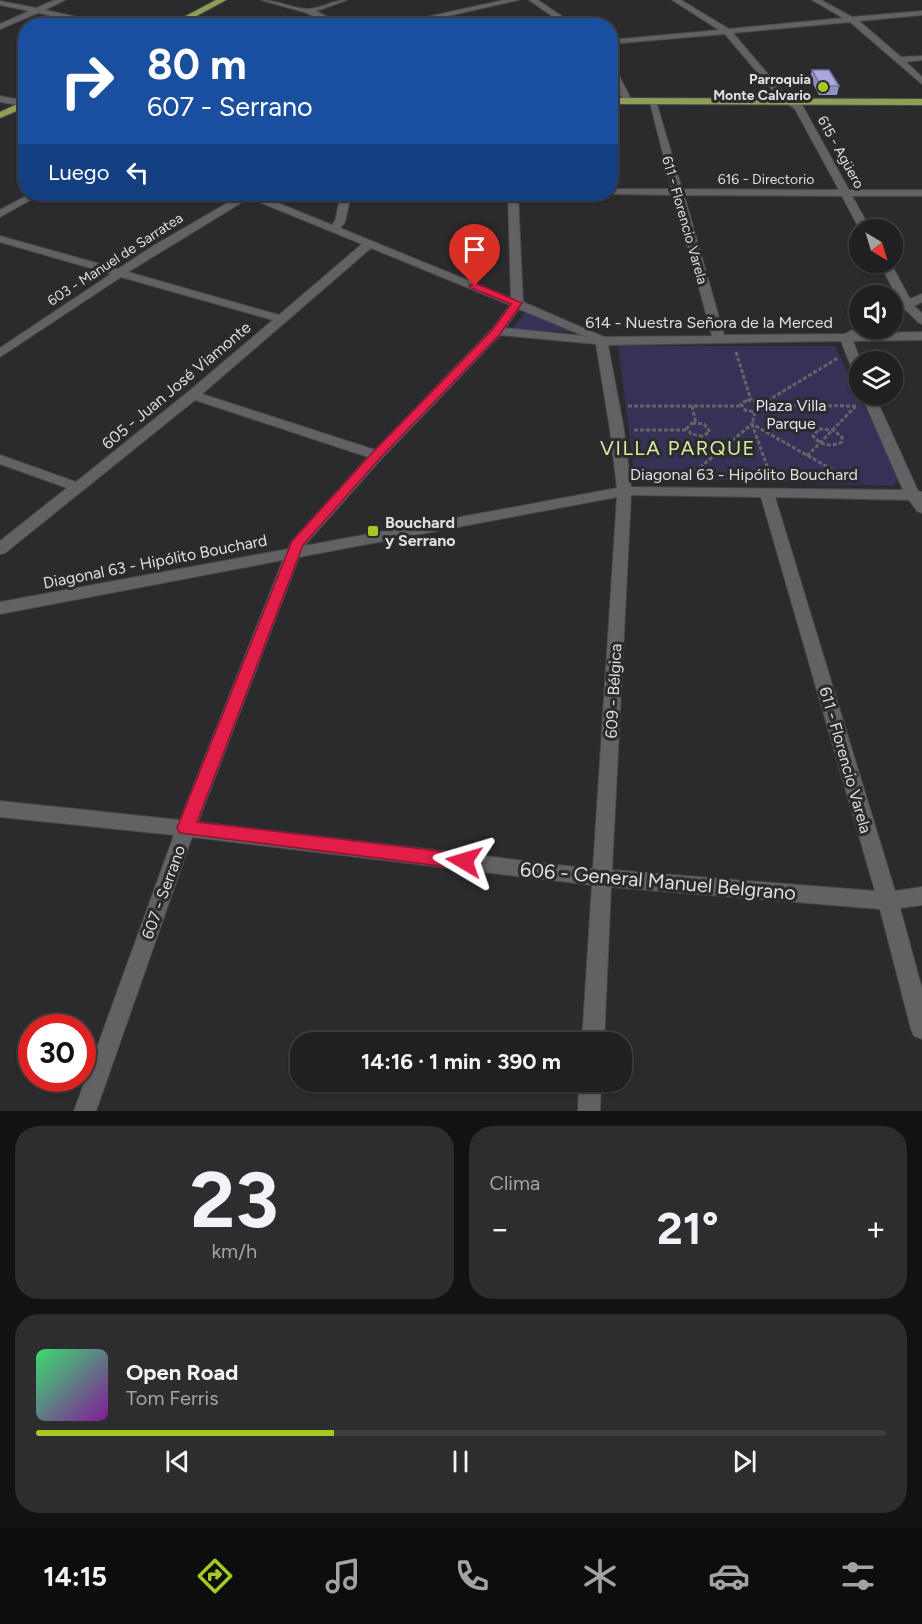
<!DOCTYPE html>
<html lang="es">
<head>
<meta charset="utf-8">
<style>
  body { margin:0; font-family:Figtree,sans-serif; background:#2d2d2f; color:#f1f3f6; height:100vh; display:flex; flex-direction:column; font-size:22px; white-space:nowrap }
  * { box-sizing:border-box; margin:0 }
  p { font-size:20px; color:#a2a3a5 }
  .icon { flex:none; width:33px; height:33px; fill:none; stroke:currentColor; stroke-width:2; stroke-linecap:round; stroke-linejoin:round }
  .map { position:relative; height:1111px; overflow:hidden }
  .side { display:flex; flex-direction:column; gap:15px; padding:15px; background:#121213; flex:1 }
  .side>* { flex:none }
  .hud { position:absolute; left:18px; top:18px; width:600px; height:183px; border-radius:24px; box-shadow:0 2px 4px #0004,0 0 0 2px #3d3e40; background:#1a4fa0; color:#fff; overflow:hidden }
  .needle { width:39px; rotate:142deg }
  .buttons { position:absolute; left:849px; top:219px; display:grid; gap:12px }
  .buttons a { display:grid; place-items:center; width:54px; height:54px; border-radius:50%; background:#202022; box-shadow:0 2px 4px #0004,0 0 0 2px #3d3e40; font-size:30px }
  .speed { position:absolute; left:18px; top:1014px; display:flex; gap:12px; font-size:30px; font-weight:700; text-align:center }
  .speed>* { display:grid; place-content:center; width:78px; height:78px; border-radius:50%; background:#202022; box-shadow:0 2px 4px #0004,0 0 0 2px #3d3e40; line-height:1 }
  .speed .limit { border:9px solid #d22; background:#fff; color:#111 }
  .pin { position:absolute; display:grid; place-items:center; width:51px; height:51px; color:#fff; margin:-62px -26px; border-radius:50% 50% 50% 0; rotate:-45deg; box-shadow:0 0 6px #0007 }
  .pin .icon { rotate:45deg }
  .me { position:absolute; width:66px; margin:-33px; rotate:277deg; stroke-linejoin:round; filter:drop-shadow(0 0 4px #0008) }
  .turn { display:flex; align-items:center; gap:21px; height:126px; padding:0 30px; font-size:27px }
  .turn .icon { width:78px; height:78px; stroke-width:2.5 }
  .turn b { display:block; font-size:42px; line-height:51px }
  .then { display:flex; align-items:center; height:57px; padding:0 30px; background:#0003; gap:12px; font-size:22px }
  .big { font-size:45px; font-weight:700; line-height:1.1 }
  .side .card { flex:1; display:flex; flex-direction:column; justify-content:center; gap:9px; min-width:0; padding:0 21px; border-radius:24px; background:#2d2d2f }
  .side .dial { align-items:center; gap:0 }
  .dial b { font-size:78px; line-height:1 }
  .song { display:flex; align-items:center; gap:18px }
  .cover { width:72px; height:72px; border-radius:9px; background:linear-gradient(135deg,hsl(140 70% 55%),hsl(290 70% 35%)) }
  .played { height:6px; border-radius:3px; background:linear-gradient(90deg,#a5c822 35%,#3d3e40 35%) }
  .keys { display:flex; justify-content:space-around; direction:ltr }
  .heat { display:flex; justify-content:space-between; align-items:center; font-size:33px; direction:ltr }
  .side .tiles { flex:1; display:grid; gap:15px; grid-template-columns:1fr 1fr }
  .card:last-child { grid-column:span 2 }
  .trip { position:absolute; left:290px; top:1032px; width:342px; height:60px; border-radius:24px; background:#202022; box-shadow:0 2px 4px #0004,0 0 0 2px #3d3e40; font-weight:700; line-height:60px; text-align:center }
  .tabs { display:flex; height:96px; justify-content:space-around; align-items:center; background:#0d0d0e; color:#a2a3a5 }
  .tabs .icon { width:42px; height:42px }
  .tabs .active { color:#a5c822 }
  .tabs b { font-size:27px; color:#f1f3f6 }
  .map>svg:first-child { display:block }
  .green { fill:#363257 }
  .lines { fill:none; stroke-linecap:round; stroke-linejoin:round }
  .minor-casing { stroke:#48484b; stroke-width:2 }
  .major-casing { stroke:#48484b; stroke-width:2 }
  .path { stroke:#646466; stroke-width:3; stroke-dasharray:4 2; stroke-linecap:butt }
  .minor { fill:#626265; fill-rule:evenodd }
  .major { fill:#8ea056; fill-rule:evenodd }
  .wall { fill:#9290c0 }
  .building { fill:#aaa7df; stroke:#77759c; stroke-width:1.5 }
  .route { fill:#e11d48; stroke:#92132f; stroke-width:1.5 }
  .poi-dot { fill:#a5c822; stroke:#2b2a2d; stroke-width:2 }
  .labels { text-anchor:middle; stroke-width:6; stroke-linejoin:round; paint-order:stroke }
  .far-poi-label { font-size:14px; font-weight:bold; fill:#dfdfe1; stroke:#2b2a2d; text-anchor:end }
  .far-street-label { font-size:14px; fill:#dfdfe1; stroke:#2b2a2d }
  .street-label { font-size:16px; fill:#dfdfe1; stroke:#2b2a2d }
  .park-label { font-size:16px; fill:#e3e2f3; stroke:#2b2a2d }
  .poi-label { font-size:16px; font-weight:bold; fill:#dfdfe1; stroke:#2b2a2d; text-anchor:start }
  .quarter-label { font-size:20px; letter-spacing:1.5px; fill:#d6eca0; stroke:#2b2a2d }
  .near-street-label { font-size:20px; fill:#dfdfe1; stroke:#2b2a2d }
</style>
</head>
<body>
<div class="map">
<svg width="922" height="1111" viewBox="0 0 922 1111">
  <rect width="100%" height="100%" fill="#2b2a2d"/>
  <path class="green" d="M526,312L576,332L511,329Z
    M618,346H835L899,478L893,486L635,477Z"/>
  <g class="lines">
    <g class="minor-casing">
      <path id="minor" d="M55,0H65L45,10L118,26H100L38,13L0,29V24L29,11L0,5V1L36,8Z
        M261,0C278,0 293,9 309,9C322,8 333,0 347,0L316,11L344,26H333L307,13Z
        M504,0H519L403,26H386Z
        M529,0H538L576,26H566Z
        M672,0H681L729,29L843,18L812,0H821L852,17L922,11V15L859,21L901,57L922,56V60L906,62L922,77V84L850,22L733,33L784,93L802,105L849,190H922V196H852L871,230H860L842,196L684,195L724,335L845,334L852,330L858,333L922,332V340L853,341L861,362L860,378L854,374L841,341L608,345L624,430L631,487L903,490L861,394H874L918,491L922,492V513L917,511L909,500L775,497L895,891L922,887V905L900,908L922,989V1039L914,1036L911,1029L880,909L611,887L604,1042H582L592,885L192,837L96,1111H74L174,835L0,817V801L180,820L283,560L0,614V602L288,549L292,541L368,457L195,400L5,553L0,554V541L67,488L0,464V455L76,482L188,392L273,320L121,277L0,357V348L111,274L0,242V236L118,269L153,246L243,194H256L332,225L335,221L341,194H351L345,222L340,228L511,298L508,194H518L523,302L604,337L712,336L674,195L606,194H610V189H672L649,99L656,101L682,189L839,190L795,109L778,97L725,34L610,44V40L719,30ZM249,198L362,244L279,315L128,272ZM371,248L510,305L493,328L375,450L202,394ZM519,309L584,336L505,328ZM500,335L596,344L610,430L617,488L304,546L382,458ZM631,495L761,497L875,891L612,870ZM617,497L593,869L198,822L299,557Z
        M610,64L614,66L632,101L631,103L624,101L610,75Z
        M0,96L21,100L22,102L18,105L0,102Z
        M30,194H41L0,217V210Z
        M879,262H890L910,299L922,294V302L914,306L922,313V324L918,322L906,310L892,316V308L901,304Z
        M579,1082H601L600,1111H578Z"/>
    </g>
    <g class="major-casing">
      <path id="major" d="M216,0H226L178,26H167Z
        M610,98L922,99V105L610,104Z
        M26,100V107L0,118V112Z"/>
    </g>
    <path class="path" d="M736,352L751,400
      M747,400L757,401L762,405V409L755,412L745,410L741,404Z
      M762,404L838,358
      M762,405L857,406
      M628,406H741
      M692,406L696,423
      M755,412L752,424L772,480
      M692,423L704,424L710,432L702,436L691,434L687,428Z
      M819,429L833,430L842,437V442C831,447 821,446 813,436Z
      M634,430H687
      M807,456L855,407
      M686,479L752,424L849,479"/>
    <use href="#minor" class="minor"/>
    <use href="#major" class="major"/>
  </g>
  <path class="wall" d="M812,70L839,86L837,95H819L810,78Z"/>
  <path class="building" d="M812,70H829L839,86H821Z"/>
  <path class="route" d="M475,283L522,303L500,334L381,457L303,545L197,822L464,854L470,856L472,861L470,867L464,869L180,833L177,828L292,541L373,452L493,329L511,304L471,288L469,286Z"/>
  <g class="poi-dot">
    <circle cx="823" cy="87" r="6"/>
    <rect x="367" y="525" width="12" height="12" rx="3"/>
  </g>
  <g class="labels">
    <g class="far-poi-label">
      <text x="811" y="84">Parroquia<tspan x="811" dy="16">Monte Calvario</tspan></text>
    </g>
    <g class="far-street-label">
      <text transform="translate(841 152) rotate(61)" y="5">615 - Agüero</text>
      <text x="766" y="184">616 - Directorio</text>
      <text transform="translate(685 220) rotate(74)" y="5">611 - Florencio Varela</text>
      <text transform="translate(115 259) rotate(-33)" y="5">603 - Manuel de Sarratea</text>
    </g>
    <g class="street-label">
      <text x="709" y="328">614 - Nuestra Señora de la Merced</text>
      <text transform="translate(176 385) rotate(-40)" y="6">605 - Juan José Viamonte</text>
      <text x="744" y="480">Diagonal 63 - Hipólito Bouchard</text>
      <text transform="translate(155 561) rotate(-11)" y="6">Diagonal 63 - Hipólito Bouchard</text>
      <text transform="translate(613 691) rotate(-87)" y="6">609 - Bélgica</text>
      <text transform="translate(846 760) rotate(74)" y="6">611 - Florencio Varela</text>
      <text transform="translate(163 892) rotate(-70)" y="6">607 - Serrano</text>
    </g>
    <g class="park-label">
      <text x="791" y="411">Plaza Villa<tspan x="791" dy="18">Parque</tspan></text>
    </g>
    <g class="poi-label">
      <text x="385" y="528">Bouchard<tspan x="385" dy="18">y Serrano</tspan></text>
    </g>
    <g class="quarter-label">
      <text x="678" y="455">VILLA PARQUE</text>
    </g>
    <g class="near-street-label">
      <text transform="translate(658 881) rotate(5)" y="7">606 - General Manuel Belgrano</text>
    </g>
  </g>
</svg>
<div class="buttons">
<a><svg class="needle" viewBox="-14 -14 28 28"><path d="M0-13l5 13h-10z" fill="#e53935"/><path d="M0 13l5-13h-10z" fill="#a2a3a5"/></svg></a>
<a><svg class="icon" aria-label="sound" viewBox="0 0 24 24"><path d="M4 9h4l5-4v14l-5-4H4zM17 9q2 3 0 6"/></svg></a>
<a><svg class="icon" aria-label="layers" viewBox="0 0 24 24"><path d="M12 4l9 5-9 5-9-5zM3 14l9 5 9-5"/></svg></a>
</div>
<div class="speed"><div class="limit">30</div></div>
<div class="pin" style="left:475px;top:286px;background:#d93025"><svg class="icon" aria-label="arrive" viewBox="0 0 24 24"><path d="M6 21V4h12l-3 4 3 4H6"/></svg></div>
<svg class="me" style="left:464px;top:861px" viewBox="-20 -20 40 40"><path d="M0-17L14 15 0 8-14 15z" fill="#e11d48" stroke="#fff" stroke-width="4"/></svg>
<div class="trip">14:16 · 1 min · 390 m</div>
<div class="hud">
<div class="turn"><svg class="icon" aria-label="right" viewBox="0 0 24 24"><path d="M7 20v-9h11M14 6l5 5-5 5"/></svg><div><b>80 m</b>607 - Serrano</div></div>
<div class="then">Luego<svg class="icon" aria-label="left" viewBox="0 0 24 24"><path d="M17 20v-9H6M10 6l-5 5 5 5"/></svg></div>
</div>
</div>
<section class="side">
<div class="tiles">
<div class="card dial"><b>23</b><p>km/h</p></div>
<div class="card"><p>Clima</p>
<div class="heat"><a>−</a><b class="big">21°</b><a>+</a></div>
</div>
<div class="card">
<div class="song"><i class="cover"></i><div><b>Open Road</b><p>Tom Ferris</p></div></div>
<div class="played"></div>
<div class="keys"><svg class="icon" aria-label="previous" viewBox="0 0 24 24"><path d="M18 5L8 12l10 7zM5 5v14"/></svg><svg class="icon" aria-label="pause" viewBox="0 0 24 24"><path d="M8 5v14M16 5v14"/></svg><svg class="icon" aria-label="next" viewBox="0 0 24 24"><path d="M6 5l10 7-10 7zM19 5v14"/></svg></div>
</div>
</div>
</section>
<nav class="tabs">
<b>14:15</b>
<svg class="icon active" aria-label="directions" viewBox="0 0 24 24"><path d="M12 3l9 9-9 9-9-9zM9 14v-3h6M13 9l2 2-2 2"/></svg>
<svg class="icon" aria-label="music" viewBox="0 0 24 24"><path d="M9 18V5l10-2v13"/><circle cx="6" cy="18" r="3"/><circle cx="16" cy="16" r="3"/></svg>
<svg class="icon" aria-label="phone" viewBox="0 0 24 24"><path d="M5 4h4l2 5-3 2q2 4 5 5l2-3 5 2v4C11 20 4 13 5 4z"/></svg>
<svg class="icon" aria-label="climate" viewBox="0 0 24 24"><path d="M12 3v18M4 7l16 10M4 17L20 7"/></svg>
<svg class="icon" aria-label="car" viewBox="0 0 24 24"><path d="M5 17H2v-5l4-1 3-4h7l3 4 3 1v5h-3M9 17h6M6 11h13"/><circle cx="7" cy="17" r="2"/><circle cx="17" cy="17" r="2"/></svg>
<svg class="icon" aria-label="filters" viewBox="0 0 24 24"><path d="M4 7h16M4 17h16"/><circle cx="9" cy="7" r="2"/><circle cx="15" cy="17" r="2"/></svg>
</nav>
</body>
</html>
